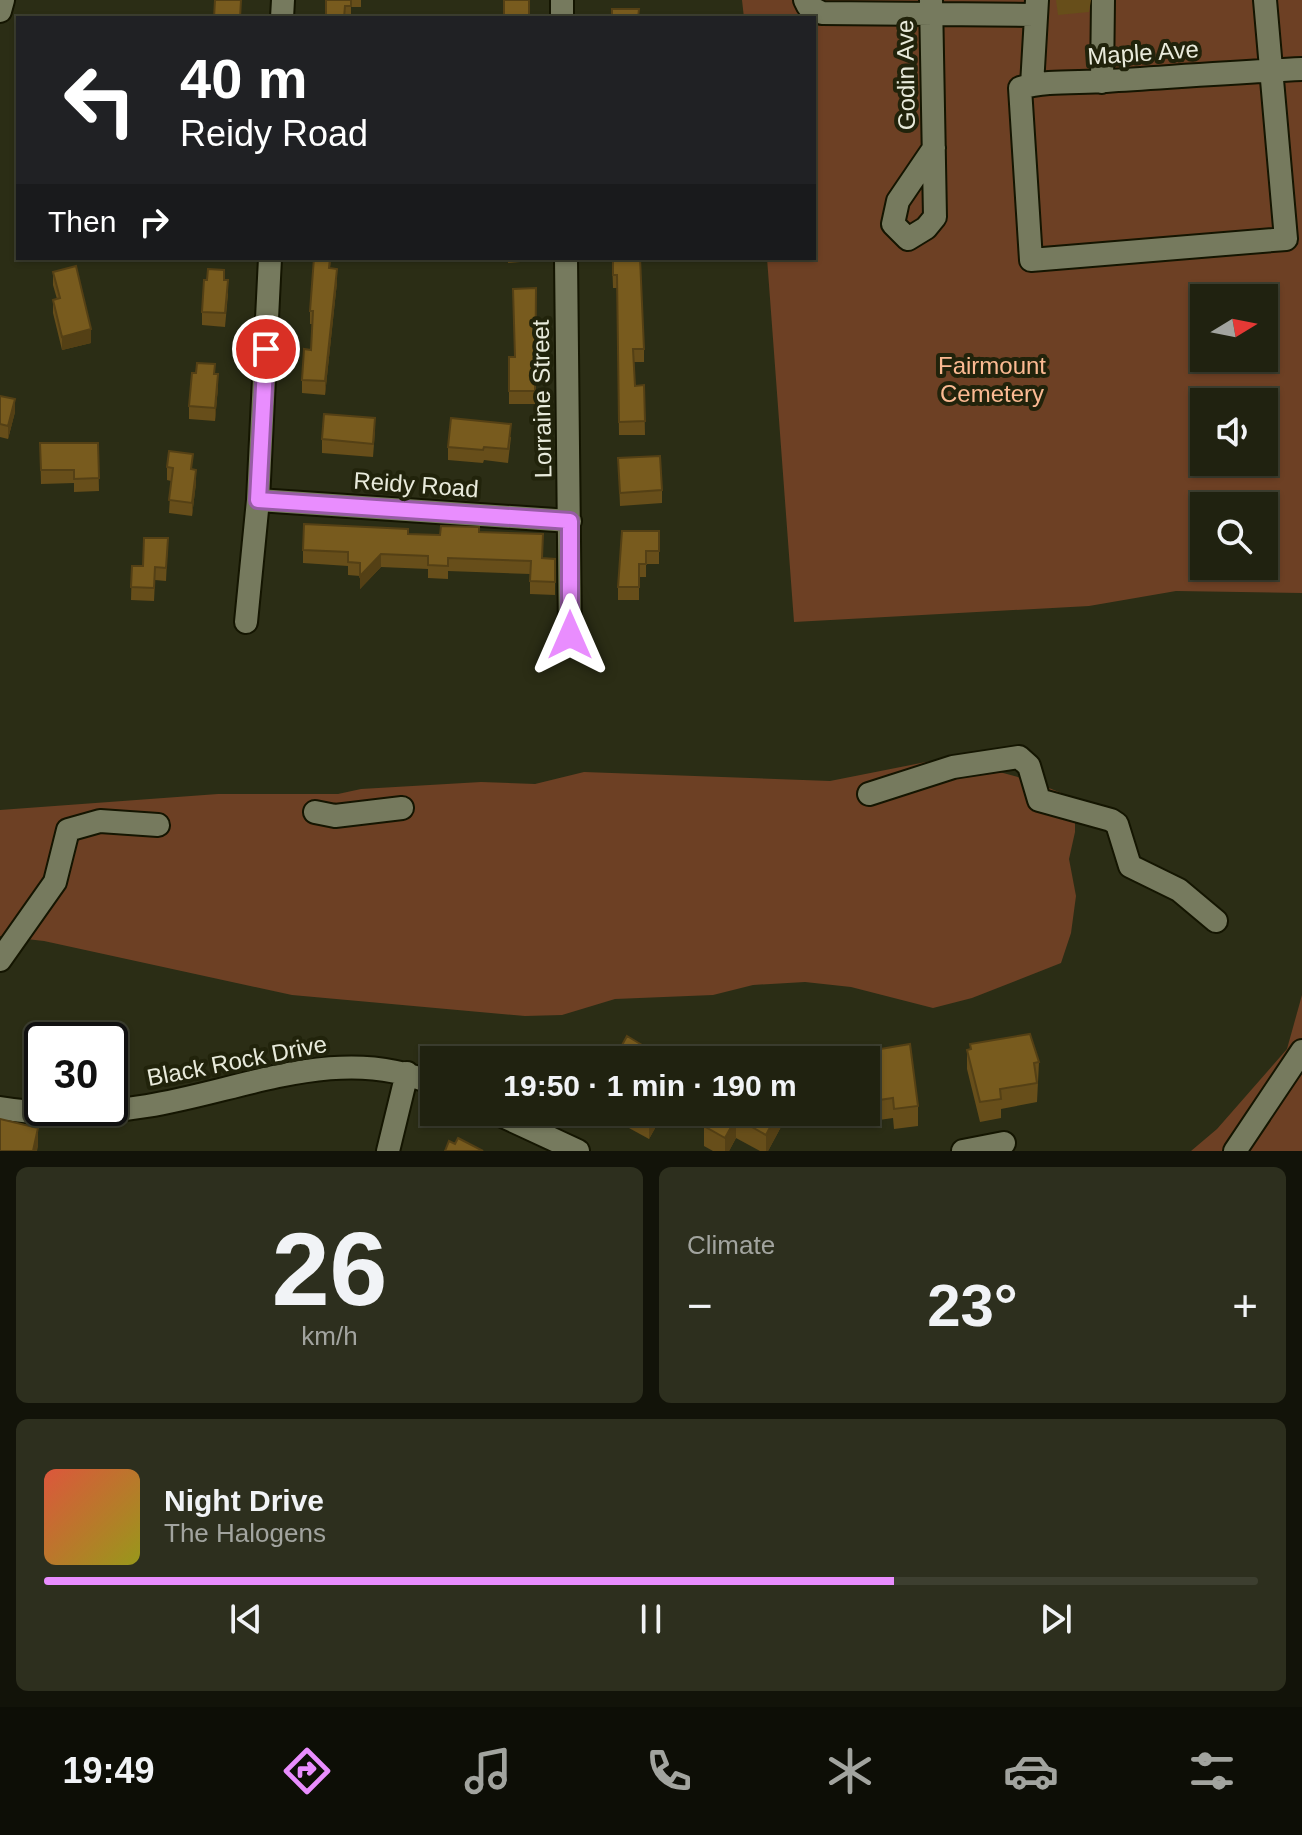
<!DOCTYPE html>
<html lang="en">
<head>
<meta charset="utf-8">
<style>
  body { margin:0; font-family:Arial,sans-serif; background:#2d2f1e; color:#f1f3f6; height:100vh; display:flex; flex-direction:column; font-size:30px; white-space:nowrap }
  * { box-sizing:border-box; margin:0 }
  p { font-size:26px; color:#a2a49f }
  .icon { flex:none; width:44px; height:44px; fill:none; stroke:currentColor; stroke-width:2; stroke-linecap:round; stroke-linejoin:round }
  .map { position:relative; height:1151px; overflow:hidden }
  .sheet { display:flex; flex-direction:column; gap:16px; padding:16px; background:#121309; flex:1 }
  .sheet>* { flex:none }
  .hud { position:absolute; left:16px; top:16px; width:800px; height:244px; border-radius:0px; box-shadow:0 2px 6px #0004,0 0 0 2px #3d3f30; background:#202124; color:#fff; overflow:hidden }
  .needle { width:52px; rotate:80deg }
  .buttons { position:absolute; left:1190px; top:284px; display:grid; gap:16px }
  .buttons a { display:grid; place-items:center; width:88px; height:88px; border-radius:0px; background:#202210; box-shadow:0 2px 6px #0004,0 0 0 2px #3d3f30; font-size:40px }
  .speed { position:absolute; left:24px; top:1022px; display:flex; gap:16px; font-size:40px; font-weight:700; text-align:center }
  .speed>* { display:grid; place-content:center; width:104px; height:104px; border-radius:50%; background:#202210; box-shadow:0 2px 6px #0004,0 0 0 2px #3d3f30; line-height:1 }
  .speed .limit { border:4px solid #111; border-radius:12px; background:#fff; color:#111 }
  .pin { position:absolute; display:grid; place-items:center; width:68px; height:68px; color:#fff; margin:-34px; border:4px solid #fff; border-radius:50%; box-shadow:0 2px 8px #0007 }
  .me { position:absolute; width:88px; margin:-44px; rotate:0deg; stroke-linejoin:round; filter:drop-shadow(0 0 6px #0008) }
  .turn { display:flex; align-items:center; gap:28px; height:168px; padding:0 32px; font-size:36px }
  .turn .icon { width:104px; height:104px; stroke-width:2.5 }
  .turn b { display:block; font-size:56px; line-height:68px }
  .then { display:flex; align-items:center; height:76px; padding:0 32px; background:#0003; gap:16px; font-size:30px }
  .big { font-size:60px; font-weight:700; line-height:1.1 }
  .sheet .card { flex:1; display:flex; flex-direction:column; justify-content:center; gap:12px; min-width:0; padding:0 28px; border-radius:12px; background:#2d2f1e }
  .sheet .dial { align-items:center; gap:0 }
  .dial b { font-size:104px; line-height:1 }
  .song { display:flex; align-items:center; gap:24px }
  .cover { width:96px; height:96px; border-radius:12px; background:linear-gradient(135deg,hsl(10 70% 55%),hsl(60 70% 35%)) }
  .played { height:8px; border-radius:4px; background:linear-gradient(90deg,#e98dfe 70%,#3d3f30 70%) }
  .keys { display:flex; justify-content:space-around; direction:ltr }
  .heat { display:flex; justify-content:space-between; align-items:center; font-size:44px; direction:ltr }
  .sheet .tiles { flex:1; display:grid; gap:16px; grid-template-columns:1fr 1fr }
  .card:last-child { grid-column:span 2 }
  .trip { position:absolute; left:420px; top:1046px; width:460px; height:80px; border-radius:0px; background:#202210; box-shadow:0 2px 6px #0004,0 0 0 2px #3d3f30; font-weight:700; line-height:80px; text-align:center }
  .tabs { display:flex; height:128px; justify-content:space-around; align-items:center; background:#0d0e06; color:#a2a49f }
  .tabs .icon { width:56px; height:56px }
  .tabs .on { color:#e98dfe }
  .tabs b { font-size:36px; color:#f1f3f6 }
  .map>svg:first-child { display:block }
  .green { fill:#6d4024; fill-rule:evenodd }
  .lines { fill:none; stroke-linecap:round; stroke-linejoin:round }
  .minor-casing { stroke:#141501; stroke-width:26 }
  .minor { stroke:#767a5e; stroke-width:22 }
  .wall { fill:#674e1a }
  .shaded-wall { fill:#544015 }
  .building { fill:#785b1e; stroke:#544015; stroke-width:2 }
  .route-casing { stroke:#975ca5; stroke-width:20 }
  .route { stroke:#e98dfe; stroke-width:14 }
  .labels { text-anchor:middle; stroke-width:8; stroke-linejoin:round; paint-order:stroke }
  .street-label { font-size:24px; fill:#e8eadb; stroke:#21230b }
  .park-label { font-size:24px; fill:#fbba92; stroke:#21230b }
</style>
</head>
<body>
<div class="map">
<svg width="1302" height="1151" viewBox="0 0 1302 1151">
  <rect width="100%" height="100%" fill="#2b2d15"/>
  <path class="green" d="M742,0H1302V593L1176,591L1089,606L794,622L767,258H814V18H744ZM1204,298H1264V358H1204ZM1204,402H1264V462H1204ZM1204,506H1264V566H1204Z
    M931,761C983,765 1027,777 1075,799V832L1069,859L1076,896L1071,933L1061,963L972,998L933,1008L851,987L805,982L753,985L713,995L615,999L562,1015L525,1016L292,995L44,941L0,936V810L218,794H338L361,789L481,782L535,784L584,772L830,781Z
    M1302,995V1151H1191L1217,1129L1287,1049Z"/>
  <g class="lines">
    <g class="minor-casing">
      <path id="minor" d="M562,0V18
        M805,0L808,6L822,13L1034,15
        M931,0L935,217L926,228L908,239L893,224L898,201L934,148
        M1265,0L1286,239L1031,260L1020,88C1047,80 1078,83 1106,81C1171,77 1237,72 1302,69
        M0,11L3,0
        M282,18L283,0
        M1102,82L1103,0
        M1032,85L1037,0
        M566,258L570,635
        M258,500L570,521
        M246,622L258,500L270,258
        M869,794L953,767L1019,757L1029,766L1039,800L1111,820L1117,824L1130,866L1179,890L1216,921
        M315,812L335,816L402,808
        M0,960L55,882L68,830L100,821L158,825
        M0,1108C48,1116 98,1114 147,1106C242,1091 340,1042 434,1084
        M494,1112L578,1151
        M388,1151L407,1073
        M963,1151L1004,1143
        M1235,1151L1302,1051"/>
    </g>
    <use href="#minor" class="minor"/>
  </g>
  <path class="wall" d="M326,0H361V7H351V18H326Z
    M504,0H529V18H504Z
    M1056,0H1091L1089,12L1058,15Z
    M314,258H331L330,268L337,282L325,395L302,393V380L311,350L313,324H310V311Z
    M508,258H533V261L508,263Z
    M612,258L644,349V362H634L635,386L644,385L645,435H619L617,288H613Z
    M53,272L91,343L62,350L53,313V300L57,299L53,285Z
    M224,280L228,294L225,327L202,325V312Z
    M536,288L535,404H509V357H515Z
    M215,374L218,387L215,421L189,419V406Z
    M0,396L15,412L8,439L0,437Z
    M375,431L373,457L322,453V439Z
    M511,437L508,463L484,460L483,463L448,460V447Z
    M40,443H98L99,491L74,492V483L41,484Z
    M618,458L662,490V503L620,506Z
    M167,467L192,470L196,483L192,516L169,513L171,481L167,480Z
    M659,531V564H646V577H639V600H618V587Z
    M479,532L542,558L555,559V595L530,594V574L448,571V579L428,578V569L381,567L360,589V576L348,575V566L303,563V550L408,534L440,535Z
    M168,538L166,581L155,580L154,601L131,600L132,566H143Z
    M910,1044L918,1106V1126L894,1129L893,1118L858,1123L855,1112H866V1060H851V1054Z
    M970,1044L1039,1062L1037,1102L1001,1109V1118L980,1122L967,1069V1050L970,1049Z
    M624,1112H664L649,1139L629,1128V1115Z
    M711,1112H789L768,1151H760L736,1138L729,1151H713L704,1146V1126Z"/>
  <path class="shaded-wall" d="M337,269V282L325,395V381Z
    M91,329V343L62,350V337Z
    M218,374V387L215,421V408Z
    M15,399V412L8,439V426Z
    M196,470V483L192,516V503Z
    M381,554V567L360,589V576Z
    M653,1112H664L649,1139V1119Z
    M778,1112H789L768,1151H766V1135Z
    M736,1118V1138L729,1151H725V1138Z
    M38,1128V1147L37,1151H33Z"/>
  <path class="building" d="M215,0H241L240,18H214Z
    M326,0H351V6H345L344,18H326Z
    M504,0H529V16H504Z
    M612,9H639L638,18H612Z
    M314,258H330L329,268L337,269L325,381L302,380L304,349L311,350L313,311H310Z
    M613,258H640L644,349H633L635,386L644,385L645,421L619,422L617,275H613Z
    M76,266L91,329L62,337L53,300L60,298L53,272Z
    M208,269L224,270V280H228L225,313L202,312L204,280H207Z
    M536,288L535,391H509V357H515L513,289Z
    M197,363L215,364L214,374H218L215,408L189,406L192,373H196Z
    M0,396L15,399L8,426L0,424Z
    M324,414L375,418L373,444L322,439Z
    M451,418L511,424L508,449L484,447L483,450L448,447Z
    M40,443H98L99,478L74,479V470H41Z
    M169,451L193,454L191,469L196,470L192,503L169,500L173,468L167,467Z
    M660,456L662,490L620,493L618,458Z
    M304,524L408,529V534L440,535L441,526L479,527V532L543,534L542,558L555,559V582L530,581L531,561L448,558V566L428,565V556L381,554L360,576V563L348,562V552L303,550Z
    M622,531H659V551H646V564H639V587H618Z
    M144,538H168L166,568L155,567L154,588L131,587L132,566H143Z
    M1030,1034L1039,1062L1034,1063L1037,1083L1000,1089L1001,1099L980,1102L967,1050L971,1049L970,1044Z
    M627,1036L667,1060H611L618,1046L621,1047Z
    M910,1044L918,1106L894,1109L893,1098L866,1102V1060H852L851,1054Z
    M635,1112H653L649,1119Z
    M711,1112H778L766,1135L736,1118L725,1138L704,1126Z
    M0,1119L38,1128L33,1151H0Z
    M458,1138L483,1151H445L449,1141L455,1144Z"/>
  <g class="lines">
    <g class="route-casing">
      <path id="route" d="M266,349L258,500L570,521V635"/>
    </g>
    <use href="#route" class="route"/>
  </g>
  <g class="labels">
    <g class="street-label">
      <text transform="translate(1143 53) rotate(-4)" y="8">Maple Ave</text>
      <text transform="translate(906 75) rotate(-91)" y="8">Godin Ave</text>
      <text transform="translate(542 399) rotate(-91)" y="8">Lorraine Street</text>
      <text transform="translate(416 485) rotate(4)" y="8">Reidy Road</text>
      <text transform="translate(237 1061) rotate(-11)" y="8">Black Rock Drive</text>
    </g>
    <g class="park-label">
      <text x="992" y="374">Fairmount<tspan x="992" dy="28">Cemetery</tspan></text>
    </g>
  </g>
</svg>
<div class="buttons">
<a><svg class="needle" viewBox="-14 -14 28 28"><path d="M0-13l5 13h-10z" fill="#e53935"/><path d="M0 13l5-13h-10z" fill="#a2a49f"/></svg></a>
<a><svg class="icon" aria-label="sound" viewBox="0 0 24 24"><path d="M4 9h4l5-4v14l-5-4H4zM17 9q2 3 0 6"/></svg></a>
<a><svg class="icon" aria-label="search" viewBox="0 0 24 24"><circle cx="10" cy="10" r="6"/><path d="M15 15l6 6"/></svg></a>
</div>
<div class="speed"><div class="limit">30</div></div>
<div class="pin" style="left:266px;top:349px;background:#d93025"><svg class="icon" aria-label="arrive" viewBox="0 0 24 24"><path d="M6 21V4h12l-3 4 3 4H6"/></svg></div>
<svg class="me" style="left:570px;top:635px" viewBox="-20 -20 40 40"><path d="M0-17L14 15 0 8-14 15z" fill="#e98dfe" stroke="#fff" stroke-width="4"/></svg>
<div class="trip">19:50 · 1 min · 190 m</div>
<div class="hud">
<div class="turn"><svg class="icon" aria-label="left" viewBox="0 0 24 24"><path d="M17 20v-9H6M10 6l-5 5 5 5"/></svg><div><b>40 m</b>Reidy Road</div></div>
<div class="then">Then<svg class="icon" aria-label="right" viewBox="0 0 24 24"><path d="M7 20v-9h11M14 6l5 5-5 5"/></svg></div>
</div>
</div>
<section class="sheet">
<div class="tiles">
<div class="card dial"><b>26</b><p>km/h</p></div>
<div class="card"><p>Climate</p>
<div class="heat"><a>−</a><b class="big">23°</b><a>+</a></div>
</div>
<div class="card">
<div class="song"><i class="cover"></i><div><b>Night Drive</b><p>The Halogens</p></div></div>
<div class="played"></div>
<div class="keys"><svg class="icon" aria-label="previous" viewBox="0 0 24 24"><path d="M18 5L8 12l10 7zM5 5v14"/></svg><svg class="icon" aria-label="pause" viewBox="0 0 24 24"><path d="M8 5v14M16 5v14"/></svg><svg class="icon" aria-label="next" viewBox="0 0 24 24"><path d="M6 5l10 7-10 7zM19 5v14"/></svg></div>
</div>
</div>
</section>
<nav class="tabs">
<b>19:49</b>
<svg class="icon on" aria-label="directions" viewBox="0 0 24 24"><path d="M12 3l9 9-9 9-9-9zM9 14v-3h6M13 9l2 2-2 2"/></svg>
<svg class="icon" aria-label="music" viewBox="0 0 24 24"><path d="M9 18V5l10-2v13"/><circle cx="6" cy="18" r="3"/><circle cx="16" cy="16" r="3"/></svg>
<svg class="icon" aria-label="phone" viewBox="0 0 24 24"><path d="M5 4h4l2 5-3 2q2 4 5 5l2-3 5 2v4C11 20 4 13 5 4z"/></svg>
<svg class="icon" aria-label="climate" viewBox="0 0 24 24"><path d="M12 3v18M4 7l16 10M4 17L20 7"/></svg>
<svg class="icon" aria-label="car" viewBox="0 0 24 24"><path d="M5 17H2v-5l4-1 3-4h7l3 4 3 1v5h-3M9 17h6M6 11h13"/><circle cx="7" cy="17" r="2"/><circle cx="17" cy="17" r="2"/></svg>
<svg class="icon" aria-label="filters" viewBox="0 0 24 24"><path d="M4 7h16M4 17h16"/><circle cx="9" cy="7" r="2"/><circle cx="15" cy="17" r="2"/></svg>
</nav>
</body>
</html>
